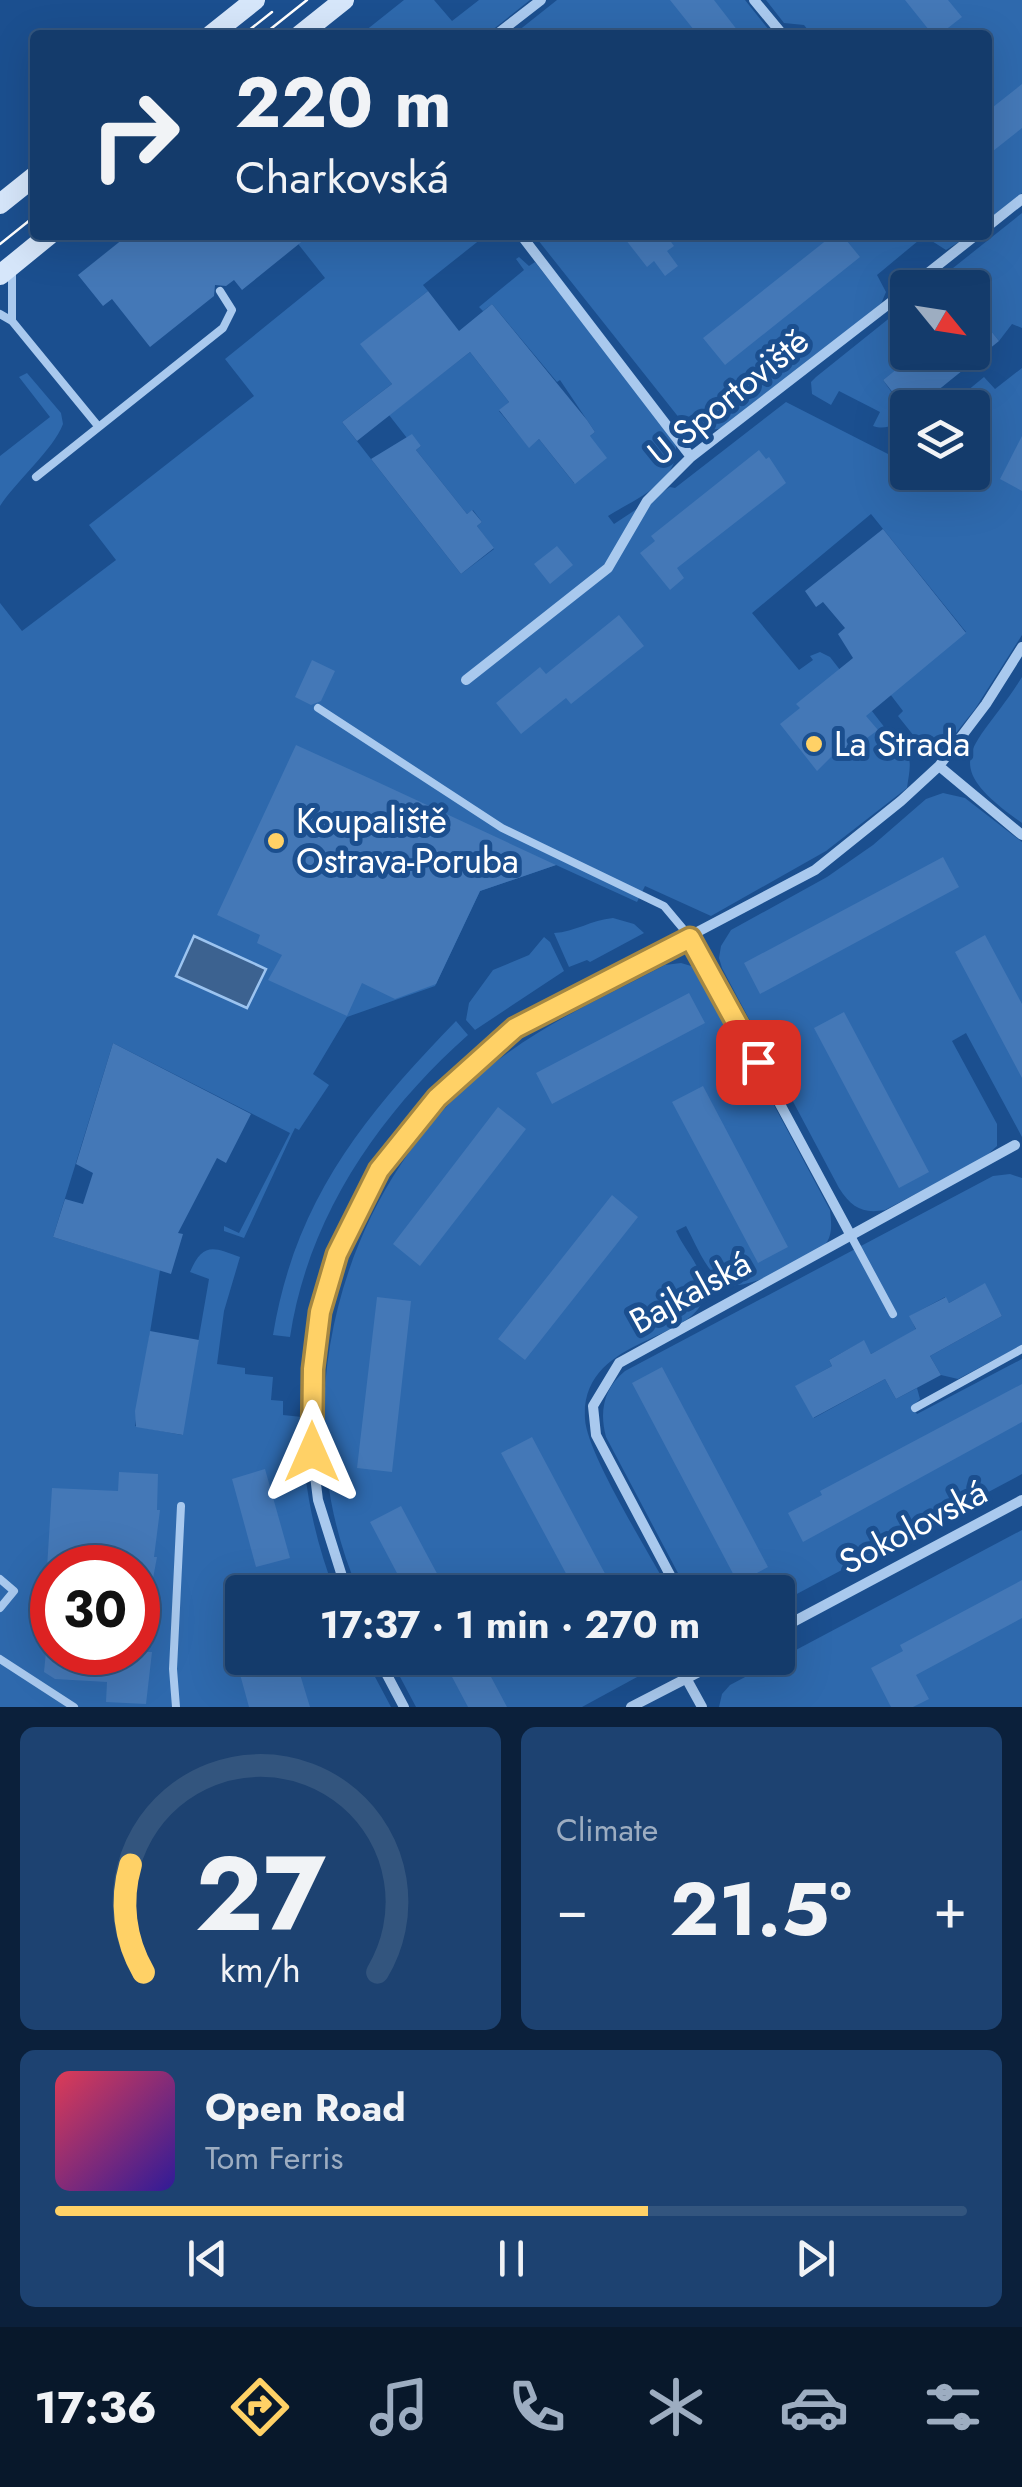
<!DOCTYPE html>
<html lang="en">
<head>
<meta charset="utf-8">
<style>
  body { margin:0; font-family:Jost,sans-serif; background:#1d4271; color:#f1f3f6; height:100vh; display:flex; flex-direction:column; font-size:38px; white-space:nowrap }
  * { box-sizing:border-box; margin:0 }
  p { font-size:32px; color:#9dadc1 }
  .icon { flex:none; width:55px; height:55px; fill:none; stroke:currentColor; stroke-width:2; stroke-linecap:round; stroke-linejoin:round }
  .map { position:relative; height:1707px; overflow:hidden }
  .panel { display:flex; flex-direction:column; gap:20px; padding:20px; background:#0b203b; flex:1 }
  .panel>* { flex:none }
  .guide { position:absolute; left:30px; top:30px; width:962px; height:210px; border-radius:10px; box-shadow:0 10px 40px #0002,0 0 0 2px #33557e; background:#143b6b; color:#f1f3f6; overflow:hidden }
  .needle { width:65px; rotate:120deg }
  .tools { position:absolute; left:890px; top:270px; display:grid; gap:20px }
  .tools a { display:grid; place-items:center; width:100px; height:100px; border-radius:10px; background:#143b6b; box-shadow:0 10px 40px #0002,0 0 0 2px #33557e; font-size:50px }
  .speed { position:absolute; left:30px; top:1545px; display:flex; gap:20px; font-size:50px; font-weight:700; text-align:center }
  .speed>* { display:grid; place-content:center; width:130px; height:130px; border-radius:50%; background:#143b6b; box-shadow:0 10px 40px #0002,0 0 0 2px #33557e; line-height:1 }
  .speed .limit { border:15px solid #d22; background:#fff; color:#111 }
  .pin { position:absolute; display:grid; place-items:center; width:85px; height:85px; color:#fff; margin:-42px; border-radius:20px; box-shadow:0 5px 15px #0006 }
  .me { position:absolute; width:110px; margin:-55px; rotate:0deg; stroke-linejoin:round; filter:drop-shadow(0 0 8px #0008) }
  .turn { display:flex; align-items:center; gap:35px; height:210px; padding:0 40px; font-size:45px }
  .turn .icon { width:130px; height:130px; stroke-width:2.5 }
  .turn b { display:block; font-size:70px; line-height:85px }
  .big { font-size:75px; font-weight:700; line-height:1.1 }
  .panel .card { flex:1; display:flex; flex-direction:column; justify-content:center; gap:15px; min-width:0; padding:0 35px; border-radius:15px; background:#1d4271 }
  .panel .dial { align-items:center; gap:0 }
  .dial svg { height:260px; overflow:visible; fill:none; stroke:#33557e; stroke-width:7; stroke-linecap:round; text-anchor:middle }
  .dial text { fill:#f1f3f6; stroke:none }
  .song { display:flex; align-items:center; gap:30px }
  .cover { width:120px; height:120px; border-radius:15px; background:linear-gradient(135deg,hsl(350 70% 55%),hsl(250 70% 35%)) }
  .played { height:10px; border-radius:5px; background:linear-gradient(90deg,#ffd166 65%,#33557e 65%) }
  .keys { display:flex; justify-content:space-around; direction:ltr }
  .heat { display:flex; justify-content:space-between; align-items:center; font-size:55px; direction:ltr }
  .panel .tiles { flex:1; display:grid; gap:20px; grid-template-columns:1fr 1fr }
  .card:last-child { grid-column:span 2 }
  .trip { position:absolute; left:225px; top:1575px; width:570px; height:100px; border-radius:10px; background:#143b6b; box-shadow:0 10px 40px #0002,0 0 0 2px #33557e; font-weight:700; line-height:100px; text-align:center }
  .tab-bar { display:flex; height:160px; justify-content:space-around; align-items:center; background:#08182b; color:#9dadc1 }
  .tab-bar .icon { width:70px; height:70px }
  .tab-bar .on { color:#ffd166 }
  .tab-bar b { font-size:45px; color:#f1f3f6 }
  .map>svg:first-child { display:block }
  .green { fill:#2e69ad; fill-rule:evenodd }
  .water { fill:#3c6290; stroke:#9cc4f0; stroke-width:2.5 }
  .building { fill:#4478b7 }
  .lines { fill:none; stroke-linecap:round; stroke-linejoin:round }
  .service { stroke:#a9c9ee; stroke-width:8 }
  .minor { stroke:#a9c9ee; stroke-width:10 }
  .secondary { stroke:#d6e6fa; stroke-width:20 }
  .tram { stroke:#fff; stroke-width:2.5 }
  .route-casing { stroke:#a68842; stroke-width:25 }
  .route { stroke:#ffd166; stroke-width:18 }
  .poi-dot { fill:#ffd166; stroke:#1b4f8f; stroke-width:4 }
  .labels { text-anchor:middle; stroke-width:10; stroke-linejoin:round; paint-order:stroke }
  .street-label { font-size:35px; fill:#fff; stroke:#1b4f8f }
  .poi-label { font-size:35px; fill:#fff; stroke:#1b4f8f; text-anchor:start }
</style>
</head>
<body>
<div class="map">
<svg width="1022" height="1707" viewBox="0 0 1022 1707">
  <rect width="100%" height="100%" fill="#1b4f8f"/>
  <path class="green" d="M404,0H434L452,21L479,0H530L486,35H360Z
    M557,0H745L773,35H513Z
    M766,0H1022V193L988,221V35H812L804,25L784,23Z
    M1022,213V328L1012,324L999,341L973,309L972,288H928Z
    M291,235H486L423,285L428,291L361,344L392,384L342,422L461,574L494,549L477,526L482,522L473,510L467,514L416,450L421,446L407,438L389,415L470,352L509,402L499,411L529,447L539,439L574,483L590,436L595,432L560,380L557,382L492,304L483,311L479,307L524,270L516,259L519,257L529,266L535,262L675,441C684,480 635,499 608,516L614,524L670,487L675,488L786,402L888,454L907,444L908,472H972V408L950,405L984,377L995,389L1022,368V635L975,709L940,753L914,736L898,716L903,711L890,694L966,632L871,514L752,613L799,670L813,660L810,656L820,652L830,657L899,746C915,754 909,772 907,788L826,851L711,916L645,886L637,902L556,865L480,891L435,986L347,1017L313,1074L329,1085L299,1130L295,1128L292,1134L244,1238L224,1231V1226L239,1233L290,1133L113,1043L53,1237L160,1270L135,1426L182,1435L209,1279L190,1272C203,1242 213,1247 240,1257L224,1311L217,1364L245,1368V1374L273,1377L271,1400L283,1401V1415L302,1417C302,1479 313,1535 335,1592H242V1658H365L391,1707H0V603L22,631L116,560L89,525L254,396L225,359L325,278ZM52,1568H138V1652H52Z
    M534,235H970L946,250L924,236L877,275L886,292L881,304L723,428C705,432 694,429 680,419Z
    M907,304L908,352L918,353L883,380L907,414C896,423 888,431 873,426L880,412L839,391L831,405L812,394L811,382L816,377Z
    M27,373L61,413L63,424C53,450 17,480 0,506V456L50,417L19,377Z
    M1022,677V823C932,760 977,750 1022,677Z
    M943,793L965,798L1022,842V1137L966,1033L952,1041L997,1124V1146L984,1158L885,1210C863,1214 852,1208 839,1188L722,968L719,958L721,946L731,930L827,877L873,845L926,799Z
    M613,918L634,924L644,933L590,962L587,960L569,967L554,933C575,932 591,920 613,918Z
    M544,937L550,942L564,971L475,1030L466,1020L469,1003L493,970L529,955Z
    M681,963L698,968L706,978L830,1210C831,1221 833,1232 827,1242C815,1258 745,1292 727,1284C707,1275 696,1244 686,1226L676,1231C684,1250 706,1271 704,1293C701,1343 580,1334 585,1419C587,1454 651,1556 670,1592H359C282,1417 335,1197 482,1073C536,1027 602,998 665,965Z
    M456,1021L468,1035C379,1114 308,1217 290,1337L273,1335C295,1200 364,1116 456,1021Z
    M1010,1174L1022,1178V1345L958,1379L941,1375L930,1356L1002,1316L984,1284L949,1303L945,1297L910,1316L916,1330L871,1354L863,1341L829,1360L832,1366L796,1386L814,1418L885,1379L896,1399L917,1388L920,1399L912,1407L917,1414L1022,1359V1474L778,1604V1592H688L606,1437C599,1411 604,1388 625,1371L993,1176Z
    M1022,1530V1707H719L722,1694L730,1685Z
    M390,1658H672L582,1707H416Z"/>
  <path class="water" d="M194,936L266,969L247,1008L176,976Z"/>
  <path class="building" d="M670,0H714L741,35H698Z
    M905,0H948L962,17L939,35H933Z
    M1022,84V128L988,155V111Z
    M128,235H310L242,290L234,280L226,286L215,285L214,296L150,347L112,299L103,306L78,275Z
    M622,235H666L674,246L667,251L678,266L665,276L654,261L647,267Z
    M833,235H842L860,257L725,365L703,338Z
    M428,291L459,331L492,304L587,420L595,432L590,436L607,458L575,484L539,439L529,448L499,410L509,402L470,352L357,441L342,422L392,384L360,344Z
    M972,307L999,341L916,408H908V412L883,380L918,352H972Z
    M412,434L421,446L416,450L467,514L472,510L482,522L477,526L494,548L461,574L371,459Z
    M1022,436V491L1000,479Z
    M759,450L766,459L769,457L786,483L677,568L684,578L670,590L640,553L655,541L651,536Z
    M883,529L966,633L866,716L878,730L849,751L845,749L831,757L817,771L780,724L800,708L796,704L853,658L838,634L845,628L823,602L816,607L805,591Z
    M557,546L573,565L550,584L534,564Z
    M619,615L644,646L571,704L566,698L521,734L496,703L540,667L546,674Z
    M312,660L335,671L321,701L311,705L295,697Z
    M296,745L371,779L556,865L480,891L436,984L395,999L362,983L347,1016L268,980L282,955L257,943L260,935L217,915Z
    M943,857L959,887L760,994L744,963Z
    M985,935L1022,1004V1078L955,952Z
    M689,993L705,1023L552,1104L536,1073Z
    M844,1012L929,1172L899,1188L814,1028Z
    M113,1043L251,1114L226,1163L217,1158L178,1233L183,1234L171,1274L53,1237L65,1199L83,1204L93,1173L76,1164Z
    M703,1086L788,1247L758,1263L672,1102Z
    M498,1107L526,1129L420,1266L393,1244Z
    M612,1195L638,1217L525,1360L498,1339Z
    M985,1283L1002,1316L930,1356L941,1375L896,1399L885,1379L813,1418L795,1386L832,1366L829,1360L864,1340L871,1354L916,1329L909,1316L946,1297L949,1303Z
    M377,1297L411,1301L392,1472L357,1468Z
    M150,1331L199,1340L183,1435L136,1427L135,1411Z
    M662,1367L768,1567L738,1583L632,1383Z
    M1022,1384V1422L803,1542L788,1513L822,1495L820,1491Z
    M532,1437L596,1557L615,1592H576L501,1453Z
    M265,1469L290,1558L256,1567L232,1479Z
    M119,1472L158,1474L157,1510H160L154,1557H157L146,1616L138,1615V1568H47L52,1488L118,1491Z
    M401,1506L426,1553L447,1592H407L370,1522Z
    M1022,1580V1618L916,1675L929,1699L913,1707H891L871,1668L903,1651L900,1645Z
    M46,1652H152L146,1704L106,1702L107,1682L55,1679L44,1672Z
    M272,1658H295L310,1707H249L238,1667Z
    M442,1658H481L507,1707H468Z"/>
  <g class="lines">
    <path class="service" d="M12,270V321
      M0,314L12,321L98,426
      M36,477L223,328L232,310L220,291
      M318,708L502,828L664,906L690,937
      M850,1234L893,1314
      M915,1408L1022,1349
      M0,1579L14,1591L0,1608
      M0,1659L74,1707
      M176,1707L173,1669L181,1506"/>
    <path class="minor" d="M754,0L783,35
      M496,35L541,0
      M988,226L1022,199
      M521,235L691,457
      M909,288L976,235
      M466,680L608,568L647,501L691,457L908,289
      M939,766L1022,835
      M690,937L850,1234
      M347,1592L318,1500L312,1452L313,1369L320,1312L337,1254L379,1171L437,1098L515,1028L815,870L901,801L939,766L986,704L1022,647
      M679,1592L596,1435L593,1406L619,1363L1015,1145
      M778,1630L1022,1500
      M378,1658L404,1707
      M686,1678L702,1707
      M631,1707L726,1658"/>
    <path class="secondary" d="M211,35L255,0
      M300,35L344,0
      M0,204L35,176
      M0,275L49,235"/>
    <path class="tram" d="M243,35L272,12
      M263,35L307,0
      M0,244L35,216"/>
  </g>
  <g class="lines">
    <g class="route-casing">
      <path id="route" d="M312,1452L313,1369L320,1312L337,1254L379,1170L437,1098L515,1028L690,938L758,1062"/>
    </g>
    <use href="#route" class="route"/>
  </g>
  <g class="poi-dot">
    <circle cx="814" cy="744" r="10"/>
    <circle cx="276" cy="841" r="10"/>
  </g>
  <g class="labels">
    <g class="street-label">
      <text transform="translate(728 397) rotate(-39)" y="12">U Sportoviště</text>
      <text transform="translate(690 1292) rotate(-29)" y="12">Bajkalská</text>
      <text transform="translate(913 1527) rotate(-28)" y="12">Sokolovská</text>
    </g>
    <g class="poi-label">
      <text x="834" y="756">La Strada</text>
      <text x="296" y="833">Koupaliště<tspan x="296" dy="40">Ostrava-Poruba</tspan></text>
    </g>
  </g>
</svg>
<div class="tools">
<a><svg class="needle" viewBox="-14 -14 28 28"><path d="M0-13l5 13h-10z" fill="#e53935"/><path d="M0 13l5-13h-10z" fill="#9dadc1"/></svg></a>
<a><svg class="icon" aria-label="layers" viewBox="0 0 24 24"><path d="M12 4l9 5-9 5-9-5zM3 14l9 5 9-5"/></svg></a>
</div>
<div class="speed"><div class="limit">30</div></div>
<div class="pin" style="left:758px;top:1062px;background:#d93025"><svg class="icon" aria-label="arrive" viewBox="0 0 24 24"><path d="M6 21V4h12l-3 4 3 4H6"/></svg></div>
<svg class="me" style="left:312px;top:1452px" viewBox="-20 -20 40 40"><path d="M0-17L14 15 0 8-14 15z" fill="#ffd166" stroke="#fff" stroke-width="4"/></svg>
<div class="trip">17:37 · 1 min · 270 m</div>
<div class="guide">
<div class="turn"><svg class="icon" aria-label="right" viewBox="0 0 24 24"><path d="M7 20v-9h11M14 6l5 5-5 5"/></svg><div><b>220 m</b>Charkovská</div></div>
</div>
</div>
<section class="panel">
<div class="tiles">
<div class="card dial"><svg viewBox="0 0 100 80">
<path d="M14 69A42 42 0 1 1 86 69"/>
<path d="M14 69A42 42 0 0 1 10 36" stroke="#ffd166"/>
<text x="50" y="56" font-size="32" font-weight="700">27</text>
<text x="50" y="72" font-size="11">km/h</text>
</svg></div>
<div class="card"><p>Climate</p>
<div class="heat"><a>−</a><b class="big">21.5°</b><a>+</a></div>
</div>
<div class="card">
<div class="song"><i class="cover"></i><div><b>Open Road</b><p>Tom Ferris</p></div></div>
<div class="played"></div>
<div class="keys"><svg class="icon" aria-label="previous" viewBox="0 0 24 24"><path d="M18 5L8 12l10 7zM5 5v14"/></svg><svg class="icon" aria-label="pause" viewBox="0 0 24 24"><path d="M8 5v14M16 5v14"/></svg><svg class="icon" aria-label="next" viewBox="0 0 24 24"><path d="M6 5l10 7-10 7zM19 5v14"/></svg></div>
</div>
</div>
</section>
<nav class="tab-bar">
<b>17:36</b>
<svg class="icon on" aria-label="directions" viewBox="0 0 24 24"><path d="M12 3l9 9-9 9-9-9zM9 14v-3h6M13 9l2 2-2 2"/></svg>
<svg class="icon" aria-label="music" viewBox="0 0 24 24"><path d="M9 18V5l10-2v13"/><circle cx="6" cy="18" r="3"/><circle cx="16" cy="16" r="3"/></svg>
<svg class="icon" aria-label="phone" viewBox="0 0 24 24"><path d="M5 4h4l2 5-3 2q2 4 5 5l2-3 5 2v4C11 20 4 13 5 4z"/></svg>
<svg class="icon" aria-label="climate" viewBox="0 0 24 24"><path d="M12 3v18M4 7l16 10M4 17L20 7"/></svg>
<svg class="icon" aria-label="car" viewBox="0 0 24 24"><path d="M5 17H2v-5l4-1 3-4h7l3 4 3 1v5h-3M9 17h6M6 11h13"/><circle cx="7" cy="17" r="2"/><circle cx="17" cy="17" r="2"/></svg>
<svg class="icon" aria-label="filters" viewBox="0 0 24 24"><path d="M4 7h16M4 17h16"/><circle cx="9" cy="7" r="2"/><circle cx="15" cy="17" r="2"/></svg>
</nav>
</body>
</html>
